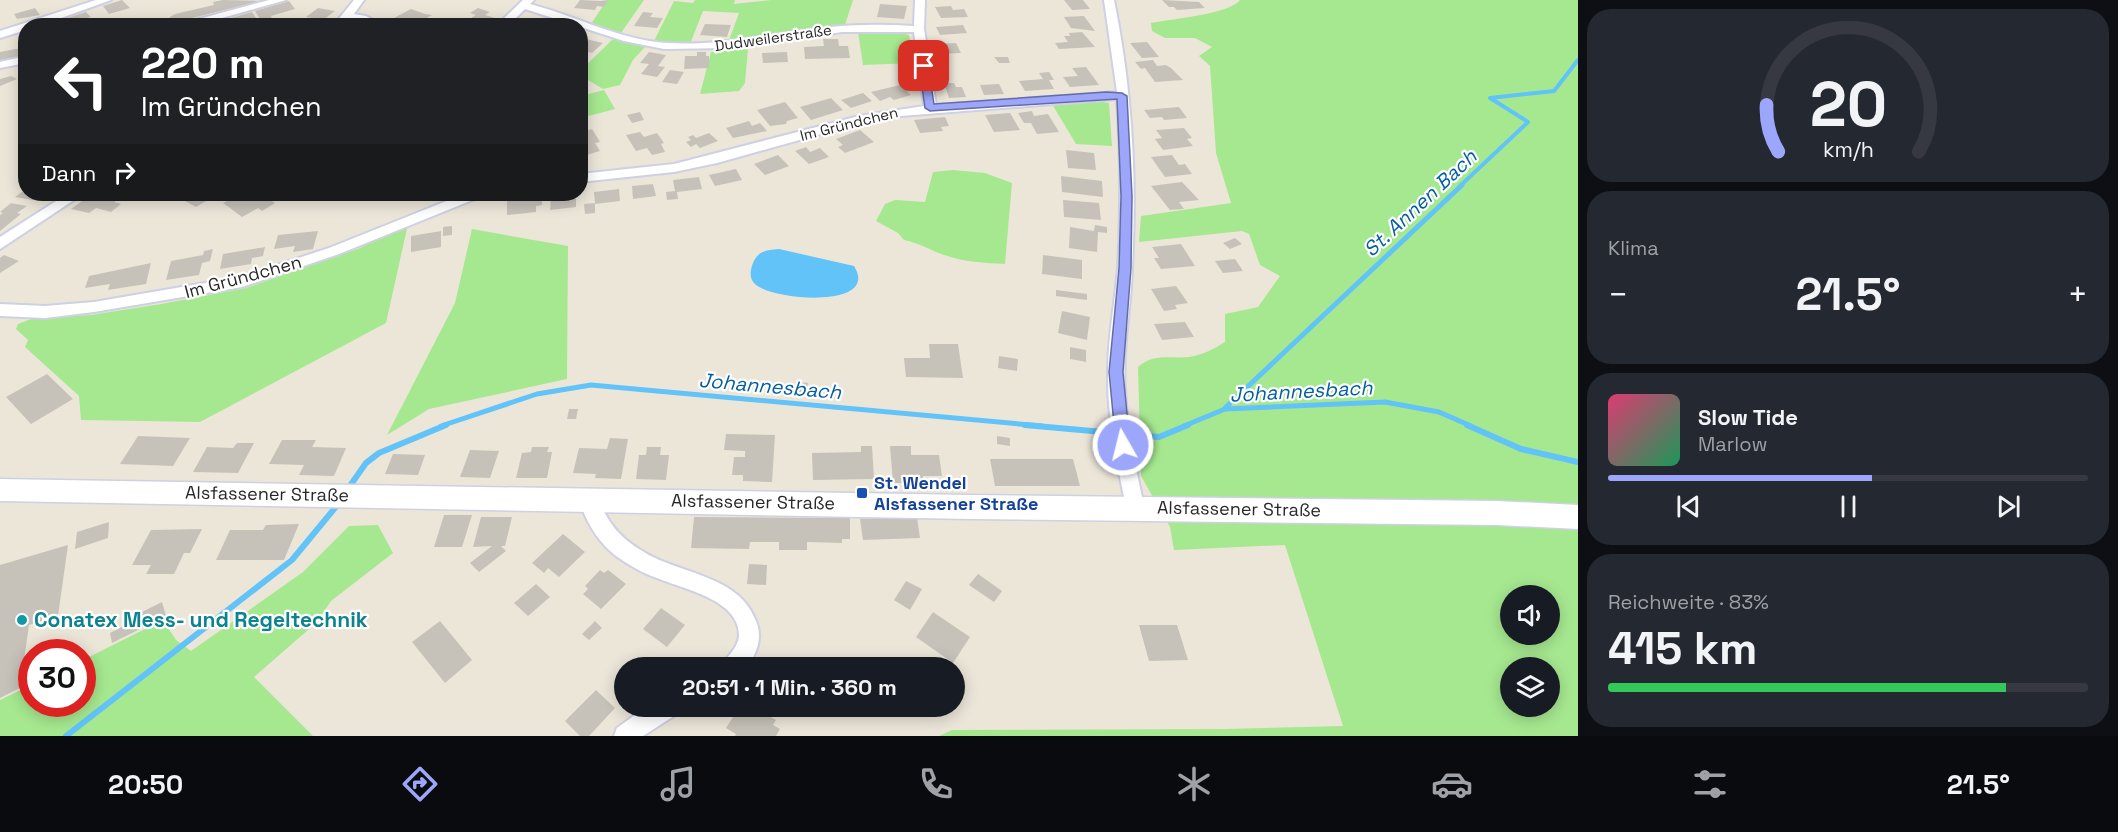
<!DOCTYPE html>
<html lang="de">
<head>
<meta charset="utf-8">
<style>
  body { margin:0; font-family:"Space Grotesk",sans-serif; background:#242831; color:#f1f3f6; height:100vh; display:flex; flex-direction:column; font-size:22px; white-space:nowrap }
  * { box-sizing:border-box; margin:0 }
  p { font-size:20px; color:#9ea1a6 }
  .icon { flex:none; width:33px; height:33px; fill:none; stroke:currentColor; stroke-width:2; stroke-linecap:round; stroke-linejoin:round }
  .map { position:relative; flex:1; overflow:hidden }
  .panel { display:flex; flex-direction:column; gap:9px; padding:9px; background:#0d0f14; width:540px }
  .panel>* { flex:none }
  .hud { position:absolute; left:18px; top:18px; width:570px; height:183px; border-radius:24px; box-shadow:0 3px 15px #0003; background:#202124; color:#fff; overflow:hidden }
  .tools { position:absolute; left:1500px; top:585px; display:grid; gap:12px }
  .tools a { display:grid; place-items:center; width:60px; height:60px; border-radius:50%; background:#171b24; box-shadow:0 3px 15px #0003; font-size:30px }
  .speed { position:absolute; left:18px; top:639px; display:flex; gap:12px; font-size:30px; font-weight:700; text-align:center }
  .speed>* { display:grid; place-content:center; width:78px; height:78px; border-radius:50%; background:#171b24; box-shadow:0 3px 15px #0003; line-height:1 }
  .speed .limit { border:9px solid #d22; background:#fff; color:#111 }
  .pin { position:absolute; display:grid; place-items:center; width:51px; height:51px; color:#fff; margin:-26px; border-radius:12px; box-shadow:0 3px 9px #0006 }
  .me { position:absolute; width:66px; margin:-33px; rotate:352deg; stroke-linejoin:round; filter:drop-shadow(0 0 4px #0008) }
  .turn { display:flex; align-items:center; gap:21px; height:126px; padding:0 24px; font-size:27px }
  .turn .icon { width:78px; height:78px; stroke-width:2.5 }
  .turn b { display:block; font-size:42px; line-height:51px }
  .then { display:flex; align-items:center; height:57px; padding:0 24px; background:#0003; gap:12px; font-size:22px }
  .big { font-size:45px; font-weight:700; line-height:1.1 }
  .panel .card { flex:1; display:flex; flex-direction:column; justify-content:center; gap:9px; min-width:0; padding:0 21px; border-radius:24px; background:#242831 }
  .panel .dial { align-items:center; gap:0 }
  .dial svg { height:156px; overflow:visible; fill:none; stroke:#363941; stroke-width:7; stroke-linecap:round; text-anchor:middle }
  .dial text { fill:#f1f3f6; stroke:none }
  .song { display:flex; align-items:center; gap:18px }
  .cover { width:72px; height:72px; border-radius:9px; background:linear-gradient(135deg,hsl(340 70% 55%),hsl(150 70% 35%)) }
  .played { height:6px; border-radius:3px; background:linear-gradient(90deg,#9ca6fa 55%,#363941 55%) }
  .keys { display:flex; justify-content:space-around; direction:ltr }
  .heat { display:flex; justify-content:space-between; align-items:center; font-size:33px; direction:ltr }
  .charge { height:9px; border-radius:4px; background:linear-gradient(90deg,#34c759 83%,#363941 0) }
  .trip { position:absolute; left:614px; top:657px; width:351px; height:60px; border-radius:30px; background:#171b24; box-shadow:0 3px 15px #0003; font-weight:700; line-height:60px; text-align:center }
  .tabs { display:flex; height:96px; justify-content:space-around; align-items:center; background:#090b0e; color:#9ea1a6 }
  .tabs .icon { width:42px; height:42px }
  .tabs .selected { color:#9ca6fa }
  .tabs b { font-size:27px; color:#f1f3f6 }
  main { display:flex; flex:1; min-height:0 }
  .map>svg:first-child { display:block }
  .green { fill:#a6e890; fill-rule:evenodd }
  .water { fill:#62c3f8 }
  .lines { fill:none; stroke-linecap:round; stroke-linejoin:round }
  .stream-far2 { stroke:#62c3f8; stroke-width:4 }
  .stream-far1 { stroke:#62c3f8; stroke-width:5 }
  .stream { stroke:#62c3f8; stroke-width:6 }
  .building { fill:#c7c2b9 }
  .street-casing { stroke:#ced0e3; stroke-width:4 }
  .secondary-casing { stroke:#ced0e3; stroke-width:3 }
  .street { fill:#fff; fill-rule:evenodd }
  .secondary { fill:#fff; fill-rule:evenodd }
  .route { fill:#9ca6fa; stroke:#656ca2; stroke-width:1.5 }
  .transit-dot { fill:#1a4fb4; stroke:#fff; stroke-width:2 }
  .culture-dot { fill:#0f9aa8; stroke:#fff; stroke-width:2 }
  .labels { text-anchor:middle; stroke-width:4.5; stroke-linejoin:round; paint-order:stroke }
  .far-street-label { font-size:15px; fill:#282828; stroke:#fff }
  .street-label { font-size:18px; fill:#282828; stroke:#fff }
  .transit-label { font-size:18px; font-weight:bold; fill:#164399; stroke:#fff; text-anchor:start }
  .water-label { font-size:20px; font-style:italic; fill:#025da2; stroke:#fff }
  .near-culture-label { font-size:21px; font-weight:bold; fill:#0d838f; stroke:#fff; text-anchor:start }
</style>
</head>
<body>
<main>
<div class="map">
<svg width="1578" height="736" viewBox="0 0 1578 736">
  <rect width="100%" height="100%" fill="#ece6d9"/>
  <path class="green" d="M607,0H644L621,33L591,24Z
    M695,0H735L734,4L771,0H853L845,25L728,43L739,13L703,11L690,44L654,41L674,1L693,3Z
    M1240,0H1578V736H939L952,730L1224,729L1343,726L1285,545L1174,550L1170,527L1141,476L1138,367C1154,353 1170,359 1189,357C1202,355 1214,349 1225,342V314L1258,307L1280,276L1260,265L1249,234L1242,231L1139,242L1141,216L1231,203L1216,153L1210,66L1199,56L1212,47L1195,38H1165L1152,31L1151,23C1170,19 1230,14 1240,0ZM1510,596H1550V634H1510ZM1510,668H1550V706H1510Z
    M893,31L909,35L914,63L863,65L858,32Z
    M613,39L645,47L633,60L620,85L603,89L581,76V70Z
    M748,49L745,83L739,91L700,94L711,52Z
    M604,90L615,109L581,118V96Z
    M1098,101L1109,103L1112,146L1076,144L1052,104Z
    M953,170L985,173L1012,183L1005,264C984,263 964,262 944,255C930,250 919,243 904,240L898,233L876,221L885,204L895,200L925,202L933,172Z
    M408,224L386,323L200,422L81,420L79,396L25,347L28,340L16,329L18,324L31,319L91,315L161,304L246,288L360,248Z
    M472,229L568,246L567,379L429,409L387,435L455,303Z
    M378,525L393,553L331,601L316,623L254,677L313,736H0V700L31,685L32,704H82L83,660L163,620L176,640L191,651L303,572L349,526Z"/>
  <path class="water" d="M779,249L854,266C881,309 772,301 755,284C749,278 750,271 753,263C758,251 766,250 779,249Z"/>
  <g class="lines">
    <path class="stream-far2" d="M1460,186L1528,122L1490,98L1554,91L1578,60"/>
    <path class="stream-far1" d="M1225,408L1462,185
      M441,426L537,394L591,385L1042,426
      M1184,426L1225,409L1385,402L1439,412L1471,426"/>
    <path class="stream" d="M1025,425L1159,437L1188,425
      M1467,425L1521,449L1578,462
      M347,490L366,463L379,453L446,425
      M66,736L292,560L339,503"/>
  </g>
  <path class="building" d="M122,0L130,8L109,14L103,6Z
    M223,0L262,1L171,23L170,17L175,14L214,5L213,2Z
    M580,0L601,1L608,0L604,7L597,6L595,10L574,8Z
    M1064,0H1083L1090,9L1072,10Z
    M1162,0L1199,2L1205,8L1177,10L1174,7H1169Z
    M289,1L295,9L271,16L272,18L260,19L255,11Z
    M880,4L907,6L904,19L877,17Z
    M951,6L953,10L964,9L968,17L941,18L935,7Z
    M35,8L40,15L17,19L14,14Z
    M318,8L335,11L323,20L306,17Z
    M478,8L490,12L485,15L495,18L482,26L463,23L476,15L470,13Z
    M411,9L425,14L432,15L414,25L394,18Z
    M86,12L91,17L83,19L87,23L62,26L65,24L61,20Z
    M252,12L258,21L237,26H203Z
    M643,12L653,13L650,17L663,18L657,28L634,26Z
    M1084,16L1095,31L1071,28L1064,17Z
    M162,18L164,25L133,26V25Z
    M705,24L731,25L727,37L700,35Z
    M963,25L967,33L940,35L936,27Z
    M1082,32L1095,47L1059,49L1055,43L1068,42L1064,36H1070L1069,33Z
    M586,39L603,43L592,53L580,50V44Z
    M823,39H838L839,46H848L850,58L805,59L804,47L824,46Z
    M1147,42L1159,57L1142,58L1130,43Z
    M956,43L961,53L939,54L935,44Z
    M26,47V55L0,61V52Z
    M649,52L666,55L658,66L665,67L657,77L641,74L649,64L640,63Z
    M697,52H706V56H709V68L684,69L685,56H697Z
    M787,52L788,62L763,63L762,53Z
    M994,57H1008L1010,63H999Z
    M1153,60L1157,66L1166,65L1171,68L1183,80L1155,82L1145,68L1141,69L1135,62Z
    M1086,67L1099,85L1070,87L1063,77L1078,76L1072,68Z
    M670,70L684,72L677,84L662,82Z
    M1049,72L1054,80H1049L1054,89L1025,91L1019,81L1043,79L1039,73Z
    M11,76L17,79L0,86V79Z
    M944,83H954L956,87H962L966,97L949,98Z
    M999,84L1004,94L984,95L980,85Z
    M900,85L911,95L894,100L890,97L880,101L871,92Z
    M863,93L872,101L851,108L841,100Z
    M831,98L843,110L811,120L800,107Z
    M785,102L798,118L787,121L786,124L770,126L757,110Z
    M1179,107L1187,118L1164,120L1162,117L1150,118L1144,110Z
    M1032,111L1034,116L1048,114L1059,132L1037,134L1031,123H1024L1018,113Z
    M640,112L644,120L632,123L627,115Z
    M1010,113L1020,130L994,132L985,115Z
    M945,117L949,126L941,127L943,131L920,133L914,120Z
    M749,121L752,126L760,123L767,131L733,138L726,128Z
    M1184,128L1192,138L1187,139L1193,146L1163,150L1155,139L1162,138L1156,130Z
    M592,129L600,142L595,143L600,151L580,157V132Z
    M860,130L874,142L845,153L838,147L843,145L836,139Z
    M640,132L644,137L657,133L664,143L661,144L665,152L652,155L647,148L636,151L626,135Z
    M709,133L718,141L700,148L696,144L691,147L686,142L691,140L688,137L693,135L696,138Z
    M806,147L810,152L820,148L829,157L809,164L795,151Z
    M1066,150L1094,153L1096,170L1068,168Z
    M778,155L789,166L765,175L754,164Z
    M1172,155L1179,165L1185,164L1192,174L1165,177L1151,157Z
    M736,169L742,180L715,186L709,175Z
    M1061,176L1102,181L1103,197L1062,192Z
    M699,177L702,189L677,192L678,199L667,200L666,192L675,191L673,180Z
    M1182,182L1199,200L1179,202L1184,209L1170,210L1151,186Z
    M653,184L656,196L633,199L632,186Z
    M26,189V194H49L39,201L15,197Z
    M619,189L620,201L595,204L594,192Z
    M92,194H121L125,195L114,202L121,204L111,212L96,208L89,213L71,209Z
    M192,194H218L196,207L185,201L195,195Z
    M241,194L244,197L250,194H272L278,198L272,201L275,203L262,211L258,208L242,217L223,203Z
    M576,194V207L550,210L551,197Z
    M542,197V205L536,206V212L507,215V201Z
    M1063,200L1099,203L1101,220L1064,217Z
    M11,203L27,206L17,213L21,214L0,231V215L3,213L0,212Z
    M595,203V213L585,214L584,204Z
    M1095,225L1107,227V233L1098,232L1097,252L1069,248L1070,227L1094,231Z
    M452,226V235L443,236V227Z
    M318,231L313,249L293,252L295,246L274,249L278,235Z
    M441,231V247L411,252V236Z
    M1235,238L1242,244L1230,249L1223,243Z
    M1181,244L1195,266L1161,269L1154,258H1159L1152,247Z
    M265,247L263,256L252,258L251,264L220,269L223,254Z
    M213,249L210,261L202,263L199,275L166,280L171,261L203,255L204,251Z
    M4,255L19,261L0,273V258Z
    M1043,255L1082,260V279L1042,274Z
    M1235,259L1243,271L1223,273L1215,261Z
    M151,263L146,284L108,290L110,284L85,288L89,276Z
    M1176,286L1188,303L1175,305L1177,309L1164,311L1151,289Z
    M1056,290L1087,294V300L1056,296Z
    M1062,311L1090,317L1087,340L1058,333Z
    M1185,322L1194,337L1162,340L1154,324Z
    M929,344H958L963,378L906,377L904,358H930Z
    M1070,347L1086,350V362L1070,359Z
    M999,356L1018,359L1017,371L998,368Z
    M47,374L73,399L31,424L6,397Z
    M798,382L808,383L806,393L796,392Z
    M569,409H578L576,419H567Z
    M726,434L775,435L772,482L743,481V475H732L734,457H745V451L724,450Z
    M138,436L190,438L173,466L120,464Z
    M997,436L1010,438V446L997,444Z
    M610,438L628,439L621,479L595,478L596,474L573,473L579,448L607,449Z
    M282,440H316L312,447L346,448L334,476L299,475L304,465L269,464Z
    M237,443H254L238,473L193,472L207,447L233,448Z
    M861,446H872L874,479L813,480L812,453L861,452Z
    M890,446H911V455H939L942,476H923V483H893Z
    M532,447H549L547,452H552L547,478H516L522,453L531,452Z
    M647,447H661L660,455H669L666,480L636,479L639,455H646Z
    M470,450L499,451L490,478L460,477Z
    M393,454L425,455L418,475L385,474Z
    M990,459H1073L1080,486H995Z
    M444,515H472L462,547H434Z
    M481,517H512L505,546H501L506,551L479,572L470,563L492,546L473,547Z
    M694,517L850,518V539H842V543L807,542V550H779V542H750L749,549L691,548Z
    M917,517L920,538L863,540L860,519Z
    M109,522L108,538L75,549L77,532Z
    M299,524L284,560H216L230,530H263L266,525Z
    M202,529L190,553H184L174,574H146L151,565H132L151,530Z
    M563,534L585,552L559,577L548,568L544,573L532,563Z
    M68,545L58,616L29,625L20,688L0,698V565Z
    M749,564L767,565L766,585L747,584Z
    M600,570L604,573L608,570L626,584L601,609L583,594L588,589L585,586Z
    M978,574L1002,591L994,602L969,585Z
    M906,581L922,589L910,610L894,600Z
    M536,584L550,597L528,616L514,603Z
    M162,602L166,616L112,643L110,633L137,619L136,615Z
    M661,608L685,625L667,647L643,629Z
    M933,612L970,637L953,663L916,637Z
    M440,621L472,660L445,683L412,642Z
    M595,621L602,628L589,640L582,634Z
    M1139,625H1177L1188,660L1149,661Z
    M596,690L615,708L589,736H580L565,721Z
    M740,706H752L776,720L773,725L780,729L776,736H735L736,734L726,728Z"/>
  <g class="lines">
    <g class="street-casing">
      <path id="street" d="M96,0H111L39,26H26V30L0,38V31Z
        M269,0H286L193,26H173Z
        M354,0H364L354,14L366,16L384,26H369L349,19L344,26H333Z
        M523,0H534L530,4C576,16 620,40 667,43C720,46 770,34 822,28C853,24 883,24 914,26L915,0H925L924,29L936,105L1117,92L1104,0H1114C1132,88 1137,178 1132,268C1131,309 1122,349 1125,390C1127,430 1136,468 1144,507L1142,513L1135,515L1128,513L1126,507C1117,462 1107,417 1108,372C1108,337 1115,302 1118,268C1121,212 1121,155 1117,99L901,116L860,123L717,163L674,172L580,182V174L674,164L859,116L924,106L914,32H842L731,48L664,49L624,41L525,9L508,26H496Z
        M26,56V63L0,68V62Z
        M67,194H83L0,249V237Z
        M464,194H482L480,197L339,254L242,287L94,312L45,318L0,316V304L45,306L94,302L240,277L329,248Z
        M588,491L595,493C607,519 614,533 639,549C677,575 738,573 756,621C763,637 757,654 746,668H721C726,656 738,649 739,636C740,599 682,589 657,578C642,573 629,565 616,556C597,541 586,522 579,499L581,493Z
        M647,706H680L677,714L643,736H614L617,728Z"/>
    </g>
    <g class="secondary-casing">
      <path id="secondary" d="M0,479L971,495L1497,501L1578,505V529L1497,525L971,519L0,501Z"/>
    </g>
    <use href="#street" class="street"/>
    <use href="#secondary" class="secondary"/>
  </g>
  <path class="route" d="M924,63L928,66L934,104L1106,92L1122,93L1127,96L1132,196L1131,268L1123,372L1130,445L1128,449H1118L1116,445L1109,372L1119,268L1121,196L1117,99L930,111L925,108L919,66Z"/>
  <rect class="transit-dot" x="856" y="487" width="12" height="12" rx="3"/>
  <circle class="culture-dot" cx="22" cy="620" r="6"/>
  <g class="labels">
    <g class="far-street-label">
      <text transform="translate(773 38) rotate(-8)" y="5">Dudweilerstraße</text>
      <text transform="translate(849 124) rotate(-14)" y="5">Im Gründchen</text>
    </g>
    <g class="street-label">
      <text transform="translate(243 277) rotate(-15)" y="6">Im Gründchen</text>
      <text transform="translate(267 494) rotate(1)" y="6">Alsfassener Straße</text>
      <text transform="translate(753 502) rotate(1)" y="6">Alsfassener Straße</text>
      <text transform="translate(1239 509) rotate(1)" y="6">Alsfassener Straße</text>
    </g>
    <g class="transit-label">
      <text x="874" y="489">St. Wendel<tspan x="874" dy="21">Alsfassener Straße</tspan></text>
    </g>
    <g class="water-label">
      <text transform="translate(1420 203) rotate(-43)" y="7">St. Annen Bach</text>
      <text transform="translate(770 386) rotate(5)" y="7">Johannesbach</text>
      <text transform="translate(1301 391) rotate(-3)" y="7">Johannesbach</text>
    </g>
    <g class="near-culture-label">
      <text x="34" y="627">Conatex Mess- und Regeltechnik</text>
    </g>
  </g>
</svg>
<div class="tools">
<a><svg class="icon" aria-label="sound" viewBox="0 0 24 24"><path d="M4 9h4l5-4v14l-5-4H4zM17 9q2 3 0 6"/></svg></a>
<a><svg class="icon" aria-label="layers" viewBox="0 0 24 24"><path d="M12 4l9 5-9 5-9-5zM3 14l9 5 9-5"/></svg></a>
</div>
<div class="speed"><div class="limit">30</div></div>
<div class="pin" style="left:924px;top:66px;background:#d93025"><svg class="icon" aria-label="arrive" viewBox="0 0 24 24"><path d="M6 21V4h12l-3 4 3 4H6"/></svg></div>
<svg class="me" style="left:1123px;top:445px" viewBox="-20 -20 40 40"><circle r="17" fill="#9ca6fa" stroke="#fff" stroke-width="3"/><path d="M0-11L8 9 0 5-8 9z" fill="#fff"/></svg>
<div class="trip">20:51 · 1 Min. · 360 m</div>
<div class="hud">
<div class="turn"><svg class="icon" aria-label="left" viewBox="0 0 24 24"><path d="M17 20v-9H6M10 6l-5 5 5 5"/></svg><div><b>220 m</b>Im Gründchen</div></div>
<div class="then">Dann<svg class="icon" aria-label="right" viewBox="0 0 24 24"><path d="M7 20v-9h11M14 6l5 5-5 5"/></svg></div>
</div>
</div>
<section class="panel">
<div class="card dial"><svg viewBox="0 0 100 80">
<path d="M14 69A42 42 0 1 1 86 69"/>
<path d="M14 69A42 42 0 0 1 8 45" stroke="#9ca6fa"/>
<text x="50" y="56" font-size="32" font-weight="700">20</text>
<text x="50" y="72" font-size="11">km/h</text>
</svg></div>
<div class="card"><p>Klima</p>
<div class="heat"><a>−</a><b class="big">21.5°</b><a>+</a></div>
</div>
<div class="card">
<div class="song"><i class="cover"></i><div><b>Slow Tide</b><p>Marlow</p></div></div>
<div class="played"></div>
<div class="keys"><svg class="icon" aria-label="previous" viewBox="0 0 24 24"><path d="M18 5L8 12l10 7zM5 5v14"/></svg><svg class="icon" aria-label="pause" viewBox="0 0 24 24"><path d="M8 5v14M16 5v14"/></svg><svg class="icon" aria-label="next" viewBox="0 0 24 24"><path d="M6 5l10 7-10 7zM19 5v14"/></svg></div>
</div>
<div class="card"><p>Reichweite · 83%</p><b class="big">415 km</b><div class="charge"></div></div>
</section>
</main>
<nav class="tabs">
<b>20:50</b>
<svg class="icon selected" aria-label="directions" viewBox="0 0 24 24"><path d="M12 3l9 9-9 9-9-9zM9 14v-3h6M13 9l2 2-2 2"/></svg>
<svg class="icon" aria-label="music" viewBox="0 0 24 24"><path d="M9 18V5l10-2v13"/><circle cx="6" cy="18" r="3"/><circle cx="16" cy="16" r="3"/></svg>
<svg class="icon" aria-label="phone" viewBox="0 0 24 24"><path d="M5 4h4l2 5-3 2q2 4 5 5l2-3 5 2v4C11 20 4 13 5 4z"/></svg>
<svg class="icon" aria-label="climate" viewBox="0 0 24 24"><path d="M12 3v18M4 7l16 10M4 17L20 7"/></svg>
<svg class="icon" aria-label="car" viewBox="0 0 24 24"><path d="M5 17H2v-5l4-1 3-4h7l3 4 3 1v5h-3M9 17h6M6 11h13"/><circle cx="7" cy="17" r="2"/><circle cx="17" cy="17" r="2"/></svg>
<svg class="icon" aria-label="filters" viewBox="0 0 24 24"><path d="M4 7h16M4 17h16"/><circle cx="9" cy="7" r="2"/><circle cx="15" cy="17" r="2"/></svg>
<b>21.5°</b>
</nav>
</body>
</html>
